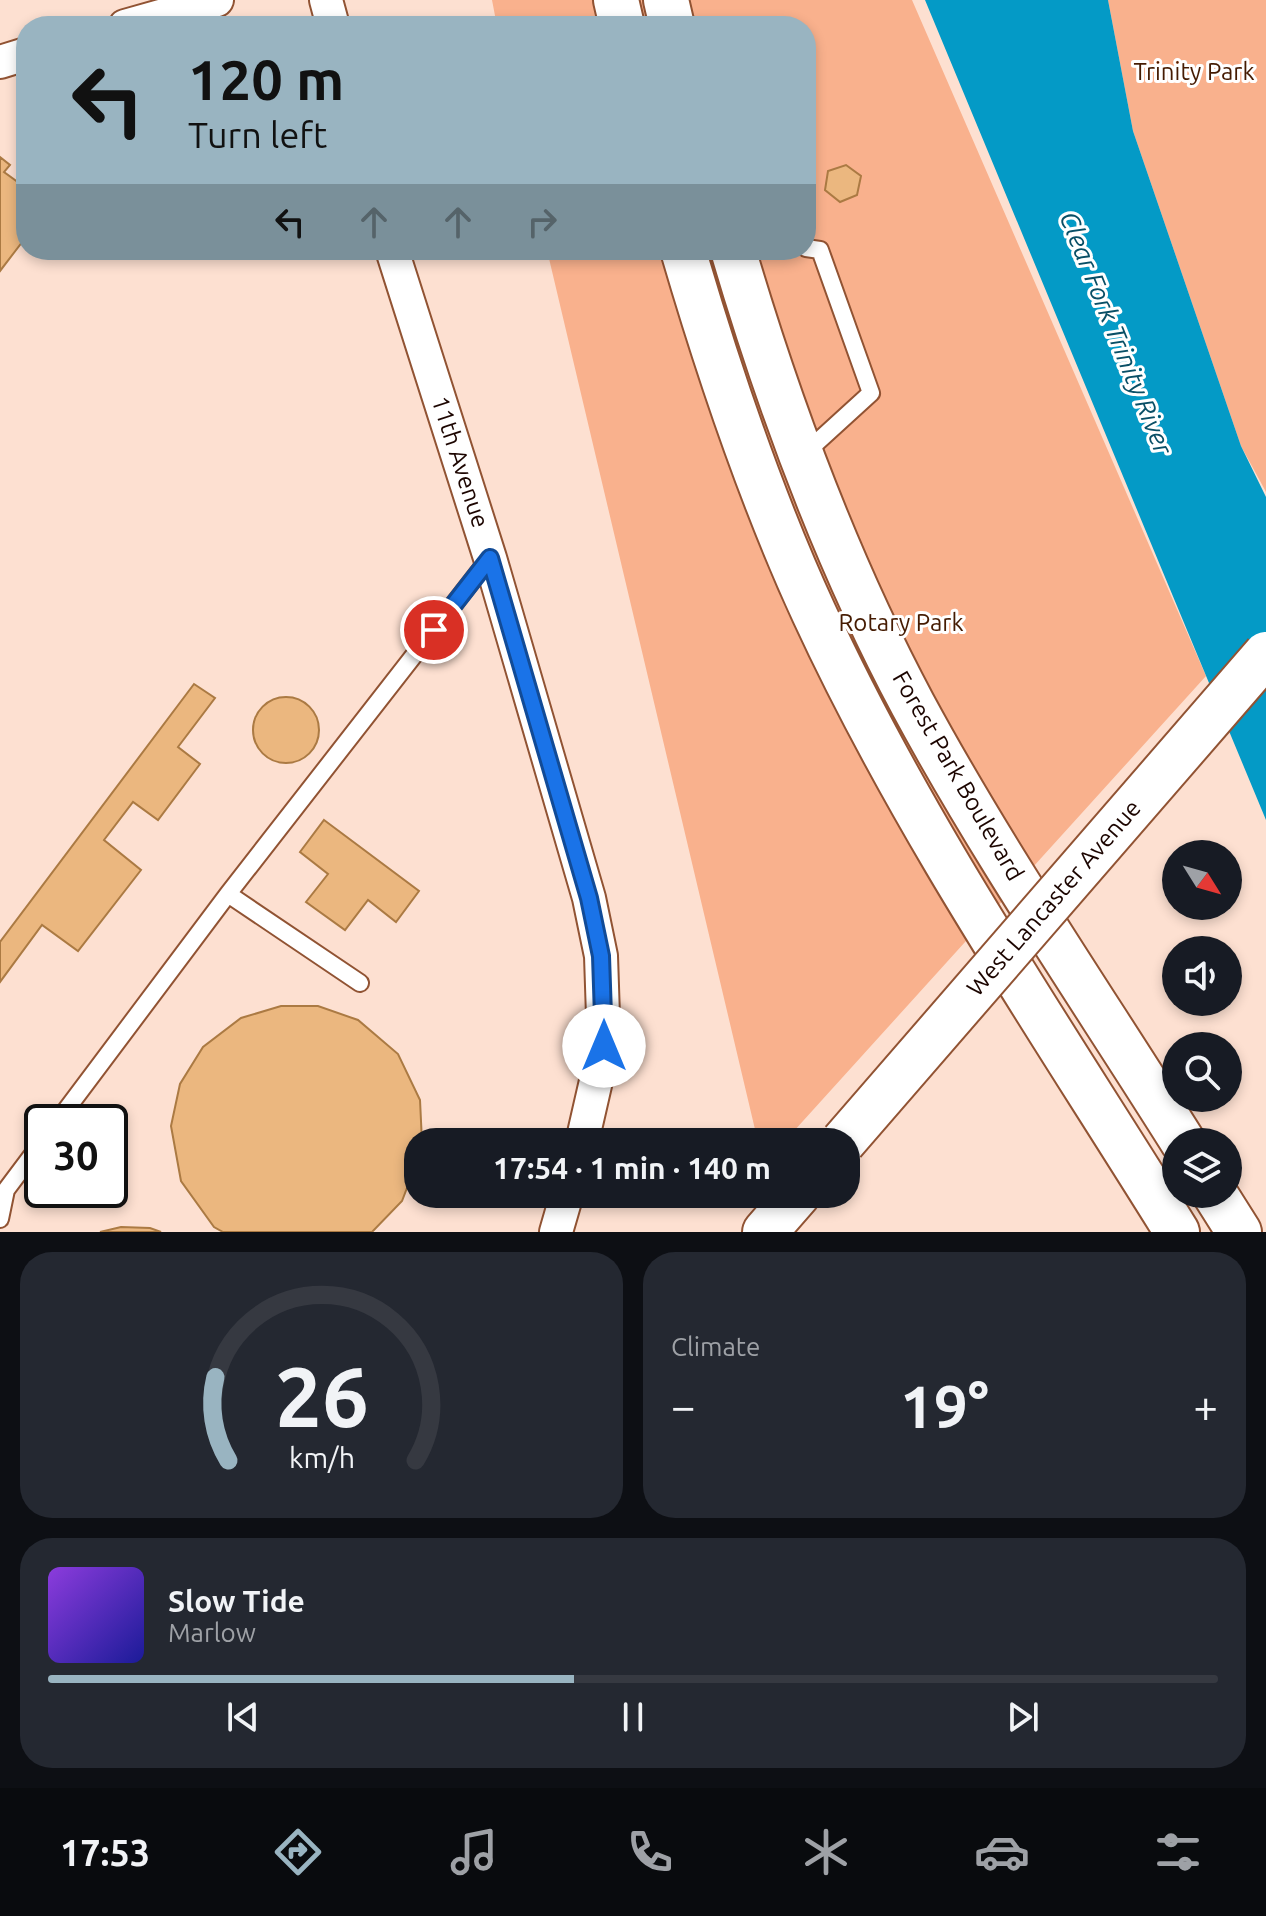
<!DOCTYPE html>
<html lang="en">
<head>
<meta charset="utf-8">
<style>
  body { margin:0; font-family:Ubuntu,sans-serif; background:#242831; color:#f1f3f6; height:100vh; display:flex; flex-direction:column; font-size:30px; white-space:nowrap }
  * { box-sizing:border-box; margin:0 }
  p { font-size:26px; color:#9ea1a6 }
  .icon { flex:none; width:44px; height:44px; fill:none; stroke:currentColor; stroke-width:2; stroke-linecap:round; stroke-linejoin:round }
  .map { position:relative; height:1232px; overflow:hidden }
  .drawer { display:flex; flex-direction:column; gap:20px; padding:20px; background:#0d0f14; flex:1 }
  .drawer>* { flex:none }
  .top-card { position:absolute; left:16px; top:16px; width:800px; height:244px; border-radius:32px; box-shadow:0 4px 12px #0003; background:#99b4c1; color:#111; overflow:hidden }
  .needle { width:52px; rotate:127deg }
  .fabs { position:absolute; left:1162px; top:840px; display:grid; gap:16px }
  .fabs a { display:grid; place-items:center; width:80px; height:80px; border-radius:50%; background:#171b24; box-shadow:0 4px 12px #0003; font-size:40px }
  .speed { position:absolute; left:24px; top:1104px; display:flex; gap:16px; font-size:40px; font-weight:700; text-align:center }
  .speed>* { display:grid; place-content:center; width:104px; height:104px; border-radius:50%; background:#171b24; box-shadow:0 4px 12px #0003; line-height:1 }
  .speed .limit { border:4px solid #111; border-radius:12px; background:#fff; color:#111 }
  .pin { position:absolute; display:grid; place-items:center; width:68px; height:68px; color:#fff; margin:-34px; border:4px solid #fff; border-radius:50%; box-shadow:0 2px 8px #0007 }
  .me { position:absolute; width:88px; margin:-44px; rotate:0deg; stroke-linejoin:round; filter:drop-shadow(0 0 6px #0008) }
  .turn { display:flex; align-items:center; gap:28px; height:168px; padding:0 40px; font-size:36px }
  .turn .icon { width:104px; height:104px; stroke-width:2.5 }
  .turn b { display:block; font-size:56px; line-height:68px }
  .lanes { display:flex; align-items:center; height:76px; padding:0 40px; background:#0003; justify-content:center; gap:40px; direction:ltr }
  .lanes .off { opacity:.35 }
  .big { font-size:60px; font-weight:700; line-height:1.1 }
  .drawer .card { flex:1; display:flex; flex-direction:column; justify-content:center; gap:12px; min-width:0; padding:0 28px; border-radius:32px; background:#242831 }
  .drawer .dial { align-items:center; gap:0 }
  .dial svg { height:208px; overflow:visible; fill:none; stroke:#363941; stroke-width:7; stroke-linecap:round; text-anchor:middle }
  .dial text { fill:#f1f3f6; stroke:none }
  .song { display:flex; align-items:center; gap:24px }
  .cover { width:96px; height:96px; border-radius:12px; background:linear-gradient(135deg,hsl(270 70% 55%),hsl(240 70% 35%)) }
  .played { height:8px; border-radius:4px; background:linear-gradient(90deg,#99b4c1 45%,#363941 45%) }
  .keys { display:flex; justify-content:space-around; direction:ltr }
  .heat { display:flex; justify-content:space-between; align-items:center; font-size:44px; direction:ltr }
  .drawer .tiles { flex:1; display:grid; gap:20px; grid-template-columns:1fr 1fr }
  .card:last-child { grid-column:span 2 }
  .trip { position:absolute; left:404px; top:1128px; width:456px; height:80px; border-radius:32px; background:#171b24; box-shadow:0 4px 12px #0003; font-weight:700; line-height:80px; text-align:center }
  .dock { display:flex; height:128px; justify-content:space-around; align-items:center; background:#090b0e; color:#9ea1a6 }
  .dock .icon { width:56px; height:56px }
  .dock .selected { color:#99b4c1 }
  .dock b { font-size:36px; color:#f1f3f6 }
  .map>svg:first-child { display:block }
  .green { fill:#f9b18d }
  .water { fill:#049ac6 }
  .building { fill:#ebb77f; stroke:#ab7a43; stroke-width:2 }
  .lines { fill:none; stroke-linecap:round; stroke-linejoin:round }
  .service-casing { stroke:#915333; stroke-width:20 }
  .minor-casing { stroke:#915333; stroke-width:36 }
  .secondary-casing { stroke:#915333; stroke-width:48 }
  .service { stroke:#fff; stroke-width:16 }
  .minor { stroke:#fff; stroke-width:32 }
  .secondary { stroke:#fff; stroke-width:44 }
  .secondary-bridge-casing { stroke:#915333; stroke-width:48; stroke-linecap:butt }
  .secondary-bridge { stroke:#fff; stroke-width:44 }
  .route-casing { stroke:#114b97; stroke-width:20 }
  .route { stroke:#1a73e8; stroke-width:14 }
  .labels { text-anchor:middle; stroke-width:6; stroke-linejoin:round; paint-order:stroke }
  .park-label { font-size:24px; fill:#451b02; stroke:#fff }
  .street-label { font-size:24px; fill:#1c0500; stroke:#fff }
  .water-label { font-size:26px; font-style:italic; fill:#094f66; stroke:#fff }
</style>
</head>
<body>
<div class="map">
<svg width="1266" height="1232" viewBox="0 0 1266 1232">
  <rect width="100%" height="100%" fill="#fde0d1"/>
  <path class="green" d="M492,0H912L1206,676L784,1142H758L547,250H806V26H497Z
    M1108,0H1266V492L1241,446L1133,131Z"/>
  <path class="water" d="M925,0H1108L1133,131L1241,446L1266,497V820Z"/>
  <path class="building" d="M0,157L10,165L4,172L26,188V237L0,271Z
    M846,165L861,176L857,195L840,202L825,190L828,171Z
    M194,684L215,698L178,747L200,764L158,820L133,802L104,840L141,870L78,951L42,925L0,982V942Z
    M253 730a33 33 0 1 1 66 0a33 33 0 1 1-66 0Z
    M324,820L419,891L396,922L368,900L345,930L306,902L328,874L300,852Z
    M281,1006H318L358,1020L398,1054L420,1100L422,1142H418V1159L402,1201L372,1232H223L214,1227L181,1181L171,1126L180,1084L203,1047L241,1018Z
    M121,1227L150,1228L161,1232H100Z"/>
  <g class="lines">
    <g class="service-casing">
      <path id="service" d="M803,455L871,393L820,250L806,248
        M228,894L360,983
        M57,1122L228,894L489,559
        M0,1219L6,1190L42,1142"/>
    </g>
    <g class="minor-casing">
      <path id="minor" d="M326,0L333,26
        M125,26L217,0
        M0,62L26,54
        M392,250L490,558L589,898L601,956L604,1046L582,1142
        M556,1232L567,1194"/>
    </g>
    <g class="secondary-casing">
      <path id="secondary" d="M616,0L622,26
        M666,0L672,26
        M683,250C719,373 760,496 814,613C914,830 1051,1029 1177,1232
        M733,250C779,406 836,561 913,705C994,855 1092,997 1183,1142
        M1215,1194L1239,1232
        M765,1232L798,1194"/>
    </g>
    <use href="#service" class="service"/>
    <use href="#minor" class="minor"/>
    <use href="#secondary" class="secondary"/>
    <g class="secondary-bridge-casing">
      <path id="secondary-bridge" d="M843,1142L1266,654"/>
    </g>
    <use href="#secondary-bridge" class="secondary-bridge"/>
  </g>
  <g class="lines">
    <g class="route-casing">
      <path id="route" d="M434,630L490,558L589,898L601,956L604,1046"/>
    </g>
    <use href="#route" class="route"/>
  </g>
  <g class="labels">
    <g class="park-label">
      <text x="1194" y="80">Trinity Park</text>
      <text x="901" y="631">Rotary Park</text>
    </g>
    <g class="street-label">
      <text transform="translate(460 462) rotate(72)" y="8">11th Avenue</text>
      <text transform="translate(958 776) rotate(60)" y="8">Forest Park Boulevard</text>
      <text transform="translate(1054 898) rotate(-49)" y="8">West Lancaster Avenue</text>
    </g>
    <g class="water-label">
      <text transform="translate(1116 333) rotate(68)" y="9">Clear Fork Trinity River</text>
    </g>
  </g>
</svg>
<div class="fabs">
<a><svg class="needle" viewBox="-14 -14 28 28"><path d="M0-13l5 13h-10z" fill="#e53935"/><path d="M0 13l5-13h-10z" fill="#9ea1a6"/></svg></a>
<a><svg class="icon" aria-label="sound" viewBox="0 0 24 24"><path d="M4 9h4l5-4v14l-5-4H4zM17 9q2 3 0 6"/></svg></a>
<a><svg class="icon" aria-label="search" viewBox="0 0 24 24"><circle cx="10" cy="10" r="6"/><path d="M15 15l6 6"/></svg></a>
<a><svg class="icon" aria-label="layers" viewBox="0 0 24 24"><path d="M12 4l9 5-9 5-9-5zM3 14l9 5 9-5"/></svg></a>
</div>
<div class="speed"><div class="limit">30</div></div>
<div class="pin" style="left:434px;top:630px;background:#d93025"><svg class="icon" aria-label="arrive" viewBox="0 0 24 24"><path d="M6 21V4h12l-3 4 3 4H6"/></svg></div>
<svg class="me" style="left:604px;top:1046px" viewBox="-20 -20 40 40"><circle r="19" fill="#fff"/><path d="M0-13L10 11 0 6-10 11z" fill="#1a73e8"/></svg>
<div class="trip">17:54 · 1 min · 140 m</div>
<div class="top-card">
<div class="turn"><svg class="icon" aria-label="left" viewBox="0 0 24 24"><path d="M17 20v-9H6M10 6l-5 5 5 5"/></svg><div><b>120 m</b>Turn left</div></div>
<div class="lanes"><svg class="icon" aria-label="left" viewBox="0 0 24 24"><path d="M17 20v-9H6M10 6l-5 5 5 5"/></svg><svg class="icon off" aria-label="ahead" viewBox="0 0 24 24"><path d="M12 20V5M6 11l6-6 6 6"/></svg><svg class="icon off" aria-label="ahead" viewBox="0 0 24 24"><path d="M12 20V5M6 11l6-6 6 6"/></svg><svg class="icon off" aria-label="right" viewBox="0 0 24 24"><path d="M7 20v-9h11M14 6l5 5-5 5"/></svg></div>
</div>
</div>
<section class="drawer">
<div class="tiles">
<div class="card dial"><svg viewBox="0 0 100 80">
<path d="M14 69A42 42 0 1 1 86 69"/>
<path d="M14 69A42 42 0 0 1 9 37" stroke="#99b4c1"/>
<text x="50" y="56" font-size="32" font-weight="700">26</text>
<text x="50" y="72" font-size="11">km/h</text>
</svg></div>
<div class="card"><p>Climate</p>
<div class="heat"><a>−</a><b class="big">19°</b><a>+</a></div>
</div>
<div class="card">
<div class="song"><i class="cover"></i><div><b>Slow Tide</b><p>Marlow</p></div></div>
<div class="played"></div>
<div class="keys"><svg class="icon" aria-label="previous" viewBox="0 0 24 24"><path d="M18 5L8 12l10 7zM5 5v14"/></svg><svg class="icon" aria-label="pause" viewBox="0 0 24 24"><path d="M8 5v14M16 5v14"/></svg><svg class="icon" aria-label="next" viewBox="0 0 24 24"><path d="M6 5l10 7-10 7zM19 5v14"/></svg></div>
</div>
</div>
</section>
<nav class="dock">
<b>17:53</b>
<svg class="icon selected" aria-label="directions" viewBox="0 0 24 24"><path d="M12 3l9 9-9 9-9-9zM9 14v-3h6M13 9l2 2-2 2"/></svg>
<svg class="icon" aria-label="music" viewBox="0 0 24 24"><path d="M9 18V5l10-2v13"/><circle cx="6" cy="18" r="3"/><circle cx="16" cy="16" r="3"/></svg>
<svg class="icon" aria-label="phone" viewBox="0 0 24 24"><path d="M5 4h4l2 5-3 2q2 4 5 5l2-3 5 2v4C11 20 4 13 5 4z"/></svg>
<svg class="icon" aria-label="climate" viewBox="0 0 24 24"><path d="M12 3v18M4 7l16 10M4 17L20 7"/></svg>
<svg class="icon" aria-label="car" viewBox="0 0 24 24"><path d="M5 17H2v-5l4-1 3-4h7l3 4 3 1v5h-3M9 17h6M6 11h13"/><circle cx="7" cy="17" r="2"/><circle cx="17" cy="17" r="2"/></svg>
<svg class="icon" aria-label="filters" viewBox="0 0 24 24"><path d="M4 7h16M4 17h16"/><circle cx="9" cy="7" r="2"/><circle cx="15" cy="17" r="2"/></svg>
</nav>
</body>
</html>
